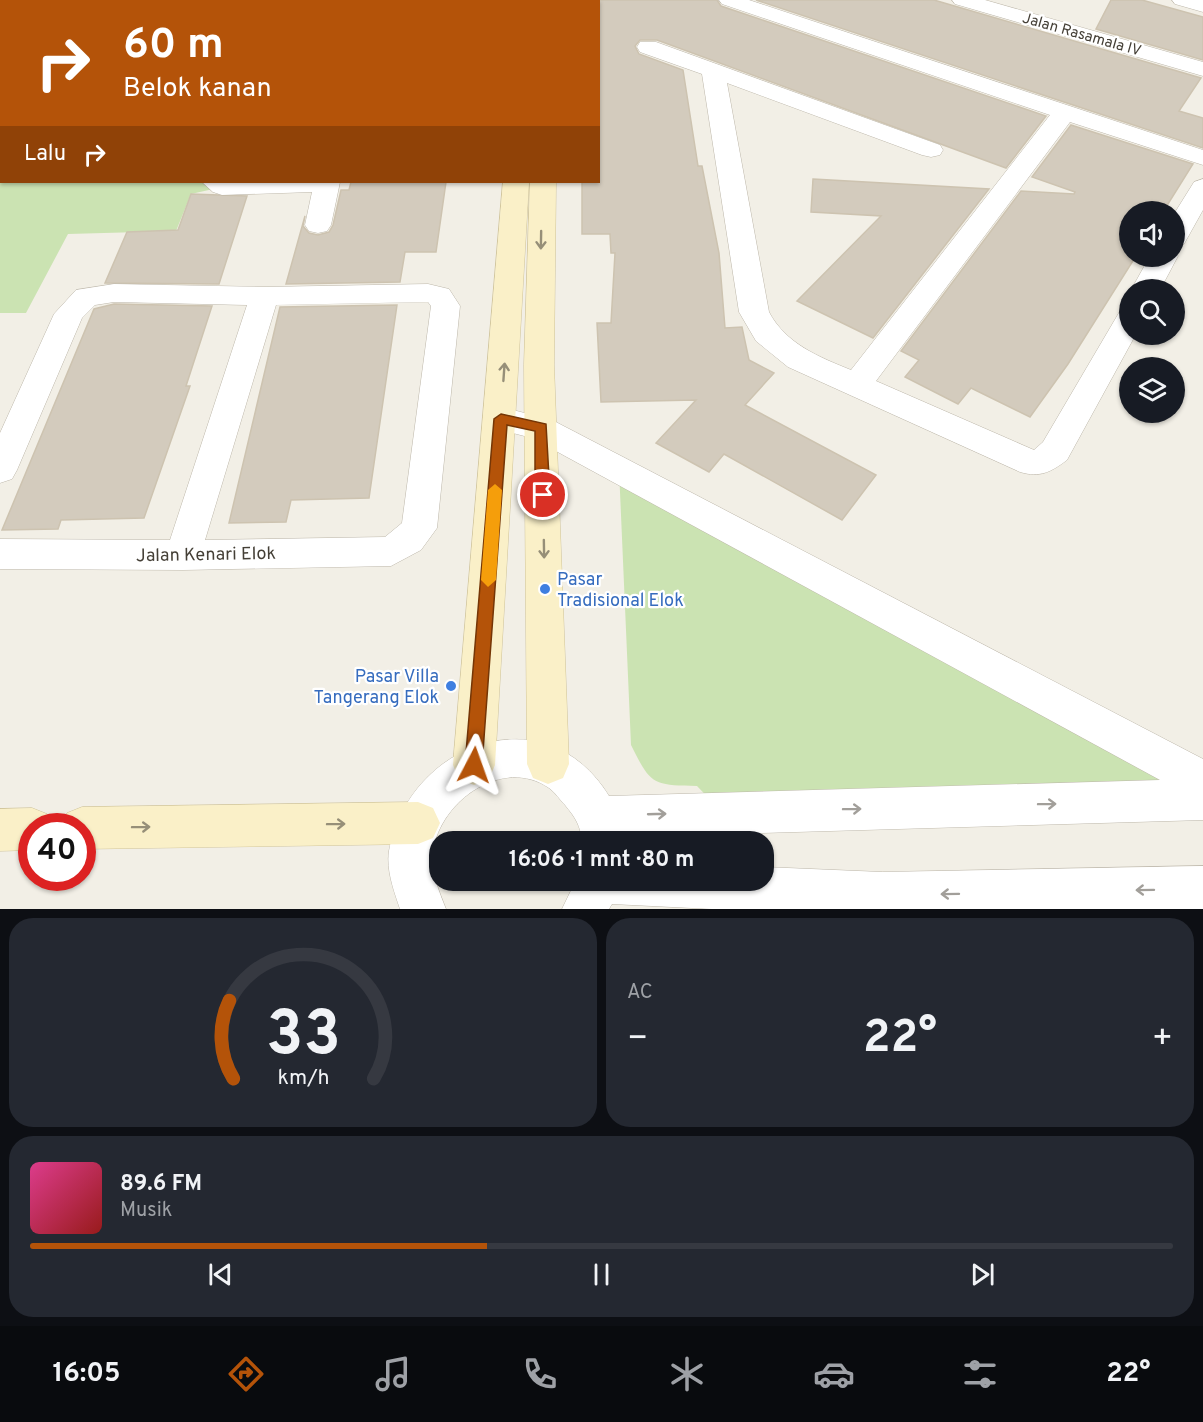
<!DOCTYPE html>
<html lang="id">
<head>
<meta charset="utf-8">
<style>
  body { margin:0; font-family:Overpass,sans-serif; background:#242831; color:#f1f3f6; height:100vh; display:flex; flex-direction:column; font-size:22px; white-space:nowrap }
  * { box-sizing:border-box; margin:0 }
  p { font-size:20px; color:#9ea1a6 }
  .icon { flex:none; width:33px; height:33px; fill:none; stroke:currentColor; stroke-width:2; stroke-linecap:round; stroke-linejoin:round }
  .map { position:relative; height:909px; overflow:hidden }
  .drawer { display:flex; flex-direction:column; gap:9px; padding:9px; background:#0d0f14; flex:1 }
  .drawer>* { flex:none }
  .banner { position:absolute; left:0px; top:0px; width:600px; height:183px; box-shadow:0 2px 4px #0004; background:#b45309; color:#fff; overflow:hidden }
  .controls { position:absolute; left:1119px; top:201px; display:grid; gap:12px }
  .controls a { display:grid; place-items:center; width:66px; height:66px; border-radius:50%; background:#171b24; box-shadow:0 2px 4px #0004; font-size:30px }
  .speed { position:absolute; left:18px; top:813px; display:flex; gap:12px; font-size:30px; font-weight:700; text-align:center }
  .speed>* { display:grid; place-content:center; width:78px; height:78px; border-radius:50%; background:#171b24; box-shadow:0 2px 4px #0004; line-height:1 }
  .speed .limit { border:9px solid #d22; background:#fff; color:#111 }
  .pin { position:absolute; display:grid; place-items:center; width:51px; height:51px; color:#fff; margin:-26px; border:3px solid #fff; border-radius:50%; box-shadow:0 2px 6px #0007 }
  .me { position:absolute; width:66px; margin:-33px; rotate:4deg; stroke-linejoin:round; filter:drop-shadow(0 0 4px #0008) }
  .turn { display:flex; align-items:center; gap:21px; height:126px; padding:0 24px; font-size:27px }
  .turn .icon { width:78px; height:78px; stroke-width:2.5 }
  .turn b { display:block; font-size:42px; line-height:51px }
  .then { display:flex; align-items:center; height:57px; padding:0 24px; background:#0003; gap:12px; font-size:22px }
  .big { font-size:45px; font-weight:700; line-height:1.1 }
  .drawer .tile { flex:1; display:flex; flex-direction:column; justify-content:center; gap:9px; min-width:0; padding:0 21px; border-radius:24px; background:#242831 }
  .drawer .dial { align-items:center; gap:0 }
  .dial svg { height:156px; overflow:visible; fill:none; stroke:#363941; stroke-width:7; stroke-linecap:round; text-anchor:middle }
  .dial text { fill:#f1f3f6; stroke:none }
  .song { display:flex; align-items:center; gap:18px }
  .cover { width:72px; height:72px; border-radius:9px; background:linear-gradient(135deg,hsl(330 70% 55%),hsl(0 70% 35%)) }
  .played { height:6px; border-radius:3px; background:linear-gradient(90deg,#b45309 40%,#363941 40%) }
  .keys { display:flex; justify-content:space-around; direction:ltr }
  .heat { display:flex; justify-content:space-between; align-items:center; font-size:33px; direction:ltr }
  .drawer .tiles { flex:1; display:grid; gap:9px; grid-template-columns:1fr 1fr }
  .tile:last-child { grid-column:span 2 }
  .trip { position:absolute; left:429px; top:831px; width:345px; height:60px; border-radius:24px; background:#171b24; box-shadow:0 2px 4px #0004; font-weight:700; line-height:60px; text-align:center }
  .dock { display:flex; height:96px; justify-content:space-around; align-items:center; background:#090b0e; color:#9ea1a6 }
  .dock .icon { width:42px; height:42px }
  .dock .active { color:#b45309 }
  .dock b { font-size:27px; color:#f1f3f6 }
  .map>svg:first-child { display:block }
  .green { fill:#cbe3b2 }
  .building { fill:#d3cbbd; stroke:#cdc3b0; stroke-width:1.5 }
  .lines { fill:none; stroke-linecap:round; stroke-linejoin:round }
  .street-casing { stroke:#bdb7aa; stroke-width:1 }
  .secondary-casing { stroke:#cfc399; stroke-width:1 }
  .street { fill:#fff; fill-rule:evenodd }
  .secondary { fill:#faf0c8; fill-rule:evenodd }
  .oneway { stroke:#968f78 }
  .oneway2 { stroke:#a29f9a }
  .route { fill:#b45309; stroke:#753606; stroke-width:1.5 }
  .slow { fill:#f59e0b }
  .shop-dot { fill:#3f7fe0; stroke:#fff; stroke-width:2 }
  .labels { text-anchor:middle; stroke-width:4.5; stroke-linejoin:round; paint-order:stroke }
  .far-street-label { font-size:15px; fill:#443f36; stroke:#fff }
  .street-label { font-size:18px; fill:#443f36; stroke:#fff }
  .shop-label { font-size:18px; fill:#366cbe; stroke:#fff; text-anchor:start }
</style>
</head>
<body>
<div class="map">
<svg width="1203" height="909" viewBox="0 0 1203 909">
  <rect width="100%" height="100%" fill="#f2efe6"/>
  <path class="green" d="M0,0L284,1L2,2V182H215L222,187L191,194L176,231L68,234L26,313H0Z
    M619,469L1203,781L722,812L697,786C652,785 651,785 631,745Z"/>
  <path class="building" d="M598,0H717L721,6L1046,116L1006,168L657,40H640L635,46L639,54L683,70L698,166H702L719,253L725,328L742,327L749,360L774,373L745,405L876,475L842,520L724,454L709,472L656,443L696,400L601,402L597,323H611L615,253H611L610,234H582V182H598Z
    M756,0H934L1201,78L1179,111L1203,118V148Z
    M1111,0H1142L1203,17V60L1096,29Z
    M1071,125L1193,164L1163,212H1130V256H1136L1068,364L1030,417L971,388L958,404L905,377L919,360L901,351L1021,191L1074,194L1075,192L1032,177Z
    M813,179L989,189L873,338L797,301L881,216L811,212Z
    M351,182H446L436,252H405L400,282L286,284L305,216L303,226L309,233L318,235L329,232L333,225L341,190H349Z
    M191,194L247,196L219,284L105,283L127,232L178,230Z
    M114,304L212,306L186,386H190L144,518L61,520L58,529L2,530L94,309Z
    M397,305L369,498L291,500L286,522L229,523L280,307Z"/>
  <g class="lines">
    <g class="street-casing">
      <path id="street" d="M364,0H384V2H364Z
        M719,0H749L1203,150V165L1070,122L876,381L1034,450L1043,442L1120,311L1130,308V334H1136L1067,460C1051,472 1040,478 1020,472L788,367L756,341L739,312L702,74L640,52L637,47L640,42H656L940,145L943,150L940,155L931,157L922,155L727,83L769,312C786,344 819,357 851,370L1050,115L722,4Z
        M952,0H985L1203,62V76L955,4Z
        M1172,0H1203V12L1175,4Z
        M1203,179V210L1184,244L1174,246V214L1194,182Z
        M202,182H340L331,225L327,231L318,233L309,231L305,225L312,192L222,195L213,192Z
        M1174,251L1178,256L1160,290H1131L1150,256H1174Z
        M114,284L264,287L428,284L449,289L460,306L437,528L421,550L391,566L183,570L0,569V539L170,540L247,305L114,302L95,305L82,318L17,470L12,479L0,483V433L54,314L76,290ZM428,302L431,306L402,523L385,537L205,540L276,305Z
        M501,407L552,420L1203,759V820L625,837L626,842H582C581,826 575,817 565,805C560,800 555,792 549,788C503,756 440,801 433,851C430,871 439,891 446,909H400C394,891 386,870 389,851C409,742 546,693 609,796L1160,780L532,438L490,427L485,419L490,411Z
        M1203,866V909H712L612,904L609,909H562L576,880H764V867L882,872Z"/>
    </g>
    <g class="secondary-casing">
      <path id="secondary" d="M514,0H534V2H514Z
        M503,182H529L495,765L489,779L474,785L459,779L453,765Z
        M530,182H556L554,365L569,764L563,778L548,784L533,778L527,764L524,365Z
        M418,802L433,808L440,823L433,838L418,844L82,849V826H61L67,813L82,807Z
        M32,808L47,814L53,826H32V850L0,851V809Z"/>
    </g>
    <use href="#street" class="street"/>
    <use href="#secondary" class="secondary"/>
  </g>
  <defs><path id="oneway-shaft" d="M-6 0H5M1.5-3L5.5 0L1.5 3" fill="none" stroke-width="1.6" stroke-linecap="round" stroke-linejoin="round" transform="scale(1.5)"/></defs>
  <g class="oneway">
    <use href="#oneway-shaft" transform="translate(541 240) rotate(91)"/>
    <use href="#oneway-shaft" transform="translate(504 372) rotate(-86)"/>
    <use href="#oneway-shaft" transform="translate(544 549) rotate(89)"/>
    <use href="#oneway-shaft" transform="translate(336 824) rotate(-1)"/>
    <use href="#oneway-shaft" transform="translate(141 827) rotate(-1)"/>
  </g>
  <g class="oneway2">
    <use href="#oneway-shaft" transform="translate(1047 804) rotate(-1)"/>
    <use href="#oneway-shaft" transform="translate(852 809) rotate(-1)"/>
    <use href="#oneway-shaft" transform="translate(657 814) rotate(-2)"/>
    <use href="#oneway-shaft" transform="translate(1145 890) rotate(179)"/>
    <use href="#oneway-shaft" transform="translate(950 894) rotate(179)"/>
  </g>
  <path class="route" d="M501,414L546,424L550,495L543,500L535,495V431L507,425L482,765L480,771L474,773L468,771L465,765L494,419Z"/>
  <path class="slow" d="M495,484L502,490L496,580L488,587L481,580L488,490Z"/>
  <g class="shop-dot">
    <circle cx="545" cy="589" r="6"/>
    <circle cx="451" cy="686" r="6"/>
  </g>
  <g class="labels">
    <g class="far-street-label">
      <text transform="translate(1082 34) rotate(16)" y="5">Jalan Rasamala IV</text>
    </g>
    <g class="street-label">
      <text transform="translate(206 554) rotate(-1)" y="6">Jalan Kenari Elok</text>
    </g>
    <g class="shop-label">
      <text x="557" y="585">Pasar<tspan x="557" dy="21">Tradisional Elok</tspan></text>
      <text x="439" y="682" text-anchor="end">Pasar Villa<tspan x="439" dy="21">Tangerang Elok</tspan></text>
    </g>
  </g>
</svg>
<div class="controls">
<a><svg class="icon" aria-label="sound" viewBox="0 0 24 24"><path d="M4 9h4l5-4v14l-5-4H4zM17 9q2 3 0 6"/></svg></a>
<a><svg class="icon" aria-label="search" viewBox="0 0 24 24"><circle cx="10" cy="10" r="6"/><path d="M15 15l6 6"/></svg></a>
<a><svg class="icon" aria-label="layers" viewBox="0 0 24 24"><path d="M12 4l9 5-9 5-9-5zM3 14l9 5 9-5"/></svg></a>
</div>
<div class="speed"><div class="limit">40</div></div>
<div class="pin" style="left:543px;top:495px;background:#d93025"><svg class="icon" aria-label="arrive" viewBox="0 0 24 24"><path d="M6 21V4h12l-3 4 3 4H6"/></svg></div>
<svg class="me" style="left:474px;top:765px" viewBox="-20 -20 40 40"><path d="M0-17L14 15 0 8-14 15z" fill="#b45309" stroke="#fff" stroke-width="4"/></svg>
<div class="trip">16:06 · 1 mnt · 80 m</div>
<div class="banner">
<div class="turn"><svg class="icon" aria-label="right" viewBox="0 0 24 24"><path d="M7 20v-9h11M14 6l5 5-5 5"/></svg><div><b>60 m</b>Belok kanan</div></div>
<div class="then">Lalu<svg class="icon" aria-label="right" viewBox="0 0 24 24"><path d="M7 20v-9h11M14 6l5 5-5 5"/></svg></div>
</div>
</div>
<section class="drawer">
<div class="tiles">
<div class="tile dial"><svg viewBox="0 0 100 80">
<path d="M14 69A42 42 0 1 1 86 69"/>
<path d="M14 69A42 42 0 0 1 12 29" stroke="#b45309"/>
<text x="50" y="56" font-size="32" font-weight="700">33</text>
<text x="50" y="72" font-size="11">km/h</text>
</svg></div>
<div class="tile"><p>AC</p>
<div class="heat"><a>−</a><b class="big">22°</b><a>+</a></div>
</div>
<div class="tile">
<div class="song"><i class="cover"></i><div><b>89.6 FM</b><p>Musik</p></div></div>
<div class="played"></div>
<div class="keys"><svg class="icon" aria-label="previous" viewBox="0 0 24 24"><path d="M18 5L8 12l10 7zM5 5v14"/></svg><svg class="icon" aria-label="pause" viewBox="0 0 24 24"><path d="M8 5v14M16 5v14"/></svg><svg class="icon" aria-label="next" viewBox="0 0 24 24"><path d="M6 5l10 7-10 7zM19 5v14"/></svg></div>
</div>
</div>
</section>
<nav class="dock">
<b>16:05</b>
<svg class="icon active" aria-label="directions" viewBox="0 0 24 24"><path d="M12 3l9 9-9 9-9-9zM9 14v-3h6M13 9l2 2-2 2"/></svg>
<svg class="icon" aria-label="music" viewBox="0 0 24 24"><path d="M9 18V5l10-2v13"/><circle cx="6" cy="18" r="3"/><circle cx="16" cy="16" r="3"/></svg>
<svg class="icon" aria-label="phone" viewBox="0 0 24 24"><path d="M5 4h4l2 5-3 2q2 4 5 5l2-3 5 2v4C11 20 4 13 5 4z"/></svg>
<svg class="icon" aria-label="climate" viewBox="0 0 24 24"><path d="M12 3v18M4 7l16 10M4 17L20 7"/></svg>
<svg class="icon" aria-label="car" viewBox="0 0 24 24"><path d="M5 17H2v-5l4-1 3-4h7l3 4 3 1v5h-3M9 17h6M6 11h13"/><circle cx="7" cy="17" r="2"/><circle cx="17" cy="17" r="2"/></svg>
<svg class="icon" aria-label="filters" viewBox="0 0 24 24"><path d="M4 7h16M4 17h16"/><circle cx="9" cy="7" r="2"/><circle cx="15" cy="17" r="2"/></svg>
<b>22°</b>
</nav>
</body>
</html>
